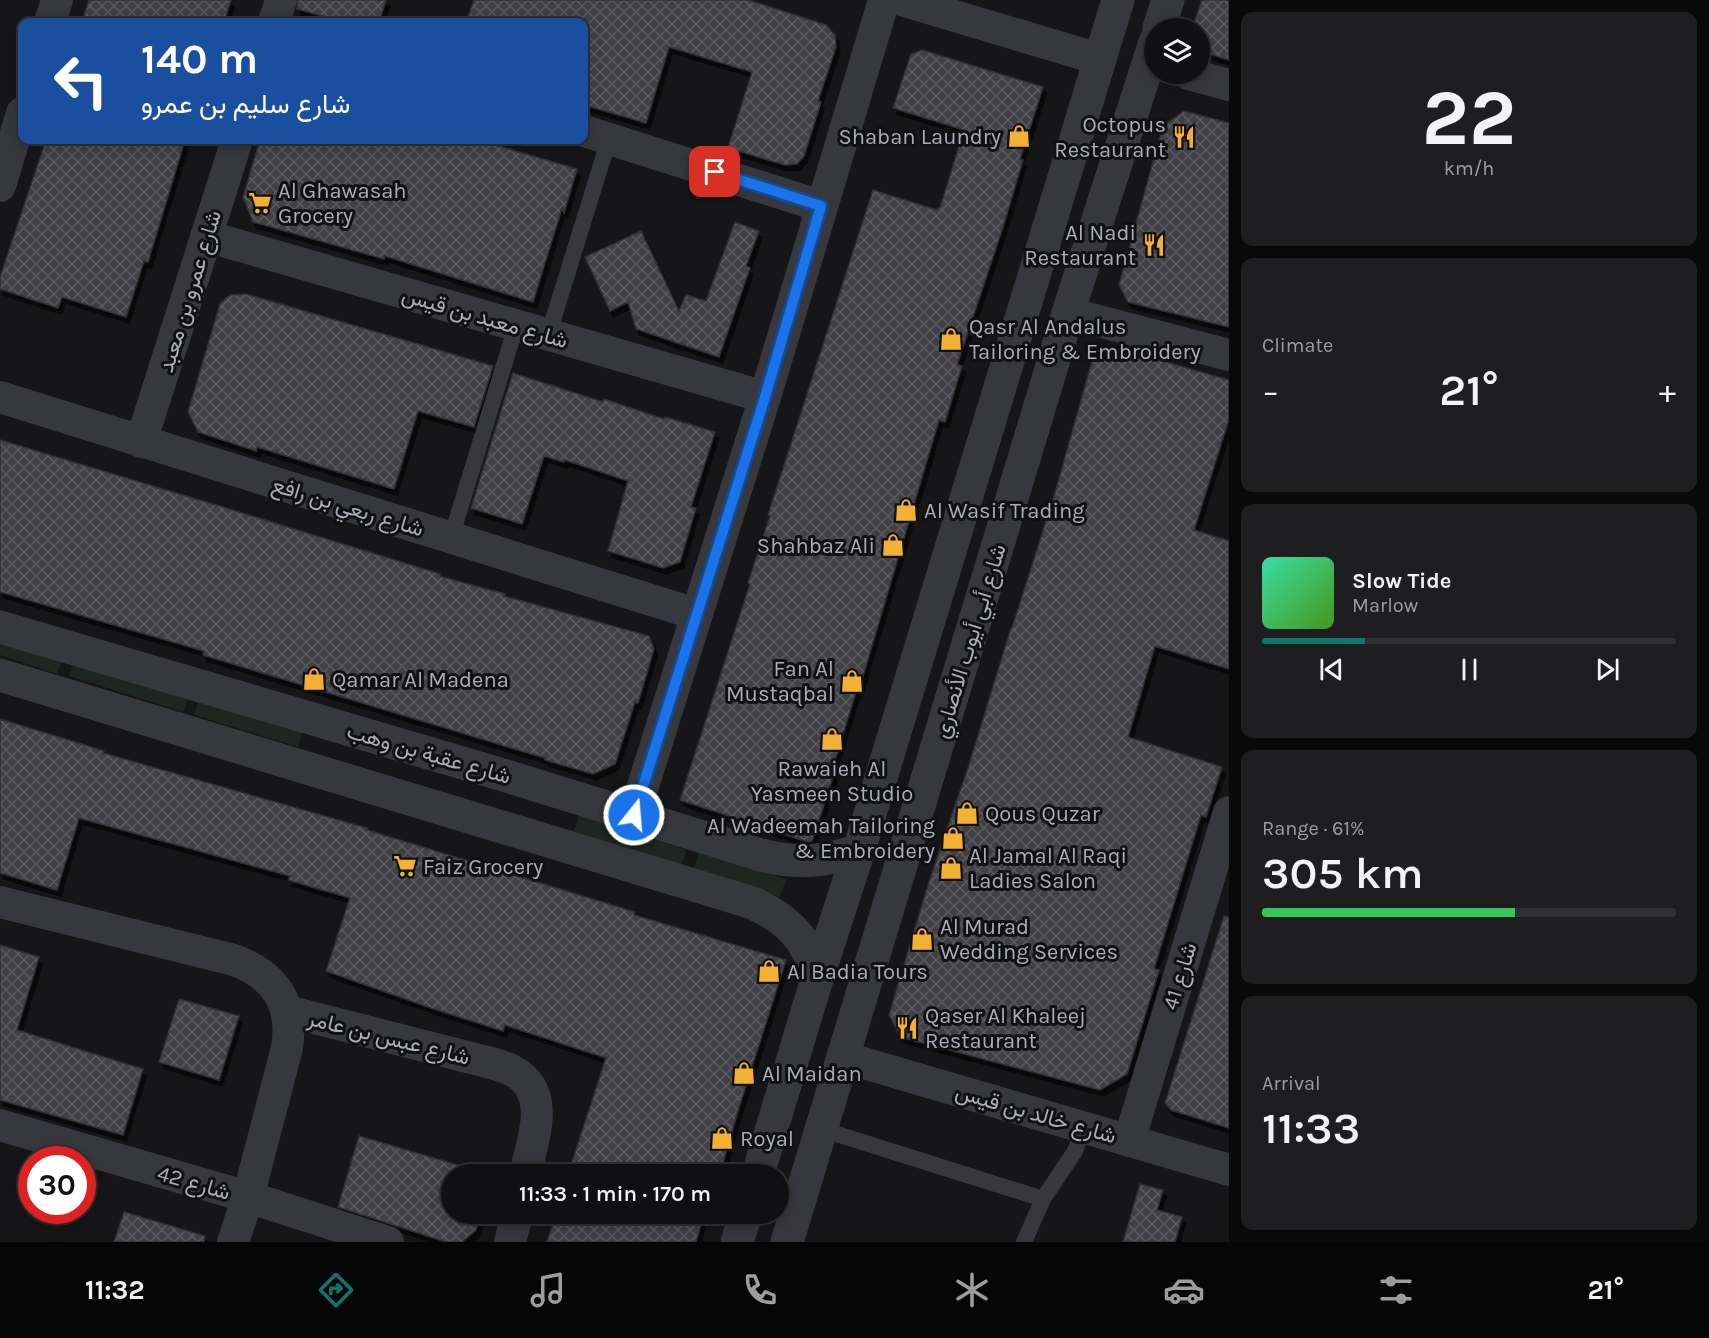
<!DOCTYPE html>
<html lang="en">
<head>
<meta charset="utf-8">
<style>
  body { margin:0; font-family:Karla,Vazirmatn,sans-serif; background:#1e1e20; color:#f1f3f6; height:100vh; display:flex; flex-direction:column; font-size:22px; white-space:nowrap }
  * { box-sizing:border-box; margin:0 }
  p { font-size:20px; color:#9c9d9f }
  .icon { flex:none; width:33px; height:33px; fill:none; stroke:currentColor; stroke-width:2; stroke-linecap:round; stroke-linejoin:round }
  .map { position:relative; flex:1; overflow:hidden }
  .panel { display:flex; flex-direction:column; gap:12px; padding:12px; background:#09090a; width:480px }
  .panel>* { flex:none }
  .top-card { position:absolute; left:18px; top:18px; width:570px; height:126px; border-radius:12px; box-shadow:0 3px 15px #0003,0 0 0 2px #303032; background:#1a4fa0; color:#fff; overflow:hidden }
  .controls { position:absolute; left:1144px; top:18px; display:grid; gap:12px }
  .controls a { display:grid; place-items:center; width:66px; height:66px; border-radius:50%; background:#101012; box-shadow:0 3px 15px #0003,0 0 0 2px #303032; font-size:30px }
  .speed { position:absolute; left:18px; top:1146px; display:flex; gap:12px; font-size:30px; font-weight:700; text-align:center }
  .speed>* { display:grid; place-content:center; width:78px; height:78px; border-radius:50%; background:#101012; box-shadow:0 3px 15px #0003,0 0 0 2px #303032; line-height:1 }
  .speed .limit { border:9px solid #d22; background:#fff; color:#111 }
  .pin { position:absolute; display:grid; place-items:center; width:51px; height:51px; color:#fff; margin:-26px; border-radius:12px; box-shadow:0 3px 9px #0006 }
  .me { position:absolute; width:66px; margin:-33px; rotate:17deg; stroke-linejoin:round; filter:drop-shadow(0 0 4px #0008) }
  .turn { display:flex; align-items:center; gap:21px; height:126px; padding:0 24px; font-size:27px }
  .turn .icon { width:78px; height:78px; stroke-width:2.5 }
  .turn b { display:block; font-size:42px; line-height:51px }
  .big { font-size:45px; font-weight:600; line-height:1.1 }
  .panel .card { flex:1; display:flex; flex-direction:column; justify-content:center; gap:9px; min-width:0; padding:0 21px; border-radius:12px; background:#1e1e20 }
  .panel .dial { align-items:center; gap:0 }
  .dial b { font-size:78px; line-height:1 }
  .song { display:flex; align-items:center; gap:18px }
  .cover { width:72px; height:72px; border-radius:9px; background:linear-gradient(135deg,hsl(160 70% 55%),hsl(100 70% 35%)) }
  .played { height:6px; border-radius:3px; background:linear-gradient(90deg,#0f766e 25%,#303032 25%) }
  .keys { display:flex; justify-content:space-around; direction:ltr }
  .heat { display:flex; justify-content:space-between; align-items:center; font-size:33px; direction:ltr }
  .charge { height:9px; border-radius:4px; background:linear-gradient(90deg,#34c759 61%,#303032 0) }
  .trip { position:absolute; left:441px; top:1164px; width:348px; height:60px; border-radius:30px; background:#101012; box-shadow:0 3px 15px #0003,0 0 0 2px #303032; font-weight:600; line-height:60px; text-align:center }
  .dock { display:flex; height:96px; justify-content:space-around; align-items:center; background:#060607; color:#9c9d9f }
  .dock .icon { width:42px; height:42px }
  .dock .on { color:#0f766e }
  .dock b { font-size:27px; color:#f1f3f6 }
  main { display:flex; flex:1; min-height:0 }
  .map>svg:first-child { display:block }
  .grass { fill:#1e261f }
  .building { fill:url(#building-cross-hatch); stroke:#303034; stroke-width:1.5; filter:url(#shadow) }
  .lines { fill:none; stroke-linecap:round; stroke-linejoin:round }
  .service { stroke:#37383d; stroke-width:16 }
  .minor { stroke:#37383d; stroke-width:32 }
  .tertiary { stroke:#37383d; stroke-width:33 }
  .route-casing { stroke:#114b97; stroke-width:15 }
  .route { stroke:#1a73e8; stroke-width:10 }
  .labels { text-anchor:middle; stroke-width:6; stroke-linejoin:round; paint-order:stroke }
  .poi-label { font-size:22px; fill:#a8adb8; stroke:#111113; text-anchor:start }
  .street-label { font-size:22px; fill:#a8adb8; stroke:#111113 }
</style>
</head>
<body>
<main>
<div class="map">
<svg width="1229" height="1242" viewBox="0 0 1229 1242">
  <defs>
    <pattern id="building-cross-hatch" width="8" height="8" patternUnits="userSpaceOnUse" patternTransform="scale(1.5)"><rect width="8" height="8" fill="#404145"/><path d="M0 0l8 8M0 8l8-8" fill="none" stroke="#595a5e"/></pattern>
    <filter id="shadow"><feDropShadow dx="3.5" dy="6" stdDeviation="0" flood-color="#0009"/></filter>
  </defs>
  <rect width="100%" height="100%" fill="#161618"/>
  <path class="grass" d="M0,639L62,659L57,674L0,655Z
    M74,661L188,697L183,712L69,676Z
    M199,701L302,732L298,747L194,715Z
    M579,815L687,850L681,865L574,831Z
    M699,851L786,879L780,897L694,869Z"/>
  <path class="building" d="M89,0H231L224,22H82Z
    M298,0H386L379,22H343L297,9Z
    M474,0H748L826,25L835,35L836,47L818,101L821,102L804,156L797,164L785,165L728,148L752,72L669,47L646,123L584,105V22H466Z
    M1202,0H1229V60L1200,51V28H1192Z
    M922,50L1043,87L1020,159L1023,160L1003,227L957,365L962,366L945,422L939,420L858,693L856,692L831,773L834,774L812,841L808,842L680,800L750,584L748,583L770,516L768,515L873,190L937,210L938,208H940L964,130L893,108L911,54Z
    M1184,111L1229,123V327L1128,302L1119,285L1163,126Z
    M46,140H185L148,262L144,261L126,317L62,297L58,308L0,289V277Z
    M260,140H479L577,169L564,213L562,208L533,302L385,256L384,259L253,222L243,197Z
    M735,222L759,231L746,266L750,268L719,357L636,329L628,302L610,311L585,257L641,231L679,311L686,295L706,301Z
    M246,294L493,366L474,427L418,411L394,489L257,447L256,451L198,432L188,412L220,304L230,295Z
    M1117,348L1229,380V419L1194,530L1229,541V669L1155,646L1128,737L1222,767L1206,817L1201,815L1154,969L1159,970L1127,1074L1100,1090L901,1037L889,1015L929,882L969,765L1011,628H1012L1055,493L1093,358Z
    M513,373L603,402L604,399L664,419L665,417L715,432L691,507L696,508L680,562L663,568L608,551L628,481L565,460L564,462L544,456L522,524L471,508Z
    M0,440L226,508L440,574L439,576L505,594L504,596L649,636L654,649L638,703L635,702L615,764L593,774L545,760V758L203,655L204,651L0,592Z
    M0,719L104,751L103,753L367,828V830L635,912L634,915L786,960L737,1114L720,1174H568L606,1058L505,1025L503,1031L431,1008L326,971L350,898L288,880L290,876L79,818L57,890L0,873Z
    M1224,916L1229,917V1128L1171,1110L1165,1103Z
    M0,945L39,957L17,1030L143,1069L123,1135L0,1100Z
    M179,999L239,1016L219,1080L159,1062Z
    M359,1136L488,1174H452V1214H481L476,1230L462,1242H446L338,1207Z
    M1140,1184L1163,1190L1157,1210L1182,1217L1175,1242H1123Z
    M124,1212L205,1236L204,1242H114Z
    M556,1214H704L696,1242H547Z"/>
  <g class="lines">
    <path class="service" d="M548,336L609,139
      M451,538L516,326
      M821,1129L1043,1199
      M1024,1242L1043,1199L1075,1151L1084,1127"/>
    <path class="minor" d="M901,0L1099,59
      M50,22L57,0
      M274,22L281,0
      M1189,74L1229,85
      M584,131L821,206
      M0,186L22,113
      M206,236L765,397
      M1068,313L1229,355
      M0,397L696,614
      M141,442L237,140
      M634,815L765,397L884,0
      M0,902L234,960C275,975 294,1003 287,1048L248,1197L233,1242
      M287,1011L483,1061C495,1064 508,1067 518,1074C551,1097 532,1143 525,1174
      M843,1057L1229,1170
      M0,1125L248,1197L388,1242
      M1129,1141L1229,812
      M510,1242L517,1214"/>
    <path class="tertiary" d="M1159,28L1168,0
      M0,627L500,774L761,855C796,864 826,862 859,850
      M0,675L753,903C789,920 806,938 818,976
      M758,1174L818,976L859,850L1118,0
      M737,1242L746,1214
      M787,1242L1068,313L1155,42"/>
  </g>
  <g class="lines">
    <g class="route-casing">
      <path id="route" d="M634,815L765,397L821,206L715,172"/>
    </g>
    <use href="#route" class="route"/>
  </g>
  <defs>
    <g id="shop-bare" transform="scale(1.8)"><path d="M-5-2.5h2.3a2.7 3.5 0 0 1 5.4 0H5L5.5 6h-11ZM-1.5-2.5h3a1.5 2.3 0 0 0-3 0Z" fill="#f2b134" stroke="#111113" stroke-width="2.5" paint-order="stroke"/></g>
    <g id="restaurant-bare" transform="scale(1.8)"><path d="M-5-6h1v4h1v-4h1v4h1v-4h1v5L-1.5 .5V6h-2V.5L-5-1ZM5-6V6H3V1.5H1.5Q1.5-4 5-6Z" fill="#f2b134" stroke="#111113" stroke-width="2.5" paint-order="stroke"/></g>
    <g id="supermarket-bare" transform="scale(1.8)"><path d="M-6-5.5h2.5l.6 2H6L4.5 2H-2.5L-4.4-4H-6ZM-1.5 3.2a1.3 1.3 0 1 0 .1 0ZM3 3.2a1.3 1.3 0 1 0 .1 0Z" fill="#f2b134" stroke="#111113" stroke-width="2.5" paint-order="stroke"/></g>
  </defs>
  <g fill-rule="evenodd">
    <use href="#shop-bare" x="1019" y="136"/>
    <use href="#restaurant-bare" x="1184" y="137"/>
    <use href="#supermarket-bare" x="260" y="203"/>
    <use href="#restaurant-bare" x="1154" y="245"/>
    <use href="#shop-bare" x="951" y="339"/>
    <use href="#shop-bare" x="906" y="510"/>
    <use href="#shop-bare" x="893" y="545"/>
    <use href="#shop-bare" x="314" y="679"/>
    <use href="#shop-bare" x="852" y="681"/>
    <use href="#shop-bare" x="832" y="739"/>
    <use href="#shop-bare" x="967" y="813"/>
    <use href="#shop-bare" x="953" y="838"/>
    <use href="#supermarket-bare" x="405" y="866"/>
    <use href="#shop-bare" x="951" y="868"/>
    <use href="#shop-bare" x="922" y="939"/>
    <use href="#shop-bare" x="769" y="971"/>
    <use href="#restaurant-bare" x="907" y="1028"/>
    <use href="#shop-bare" x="744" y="1073"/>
    <use href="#shop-bare" x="722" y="1138"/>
  </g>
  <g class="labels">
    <g class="poi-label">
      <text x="1166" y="132" text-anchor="end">Octopus<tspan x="1166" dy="25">Restaurant</tspan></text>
      <text x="1001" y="144" text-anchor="end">Shaban Laundry</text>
      <text x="278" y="198">Al Ghawasah<tspan x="278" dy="25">Grocery</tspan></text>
      <text x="1136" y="240" text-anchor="end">Al Nadi<tspan x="1136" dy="25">Restaurant</tspan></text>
      <text x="969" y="334">Qasr Al Andalus<tspan x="969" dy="25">Tailoring &amp; Embroidery</tspan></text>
      <text x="924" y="518">Al Wasif Trading</text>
      <text x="875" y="553" text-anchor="end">Shahbaz Ali</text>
      <text x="834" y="676" text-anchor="end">Fan Al<tspan x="834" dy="25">Mustaqbal</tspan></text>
      <text x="332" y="687">Qamar Al Madena</text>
      <text x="832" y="776" text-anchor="middle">Rawaieh Al<tspan x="832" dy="25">Yasmeen Studio</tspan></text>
      <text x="985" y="821">Qous Quzar</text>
      <text x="935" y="833" text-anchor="end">Al Wadeemah Tailoring<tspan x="935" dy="25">&amp; Embroidery</tspan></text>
      <text x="969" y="863">Al Jamal Al Raqi<tspan x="969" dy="25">Ladies Salon</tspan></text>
      <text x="423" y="874">Faiz Grocery</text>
      <text x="940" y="934">Al Murad<tspan x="940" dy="25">Wedding Services</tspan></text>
      <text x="787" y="979">Al Badia Tours</text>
      <text x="925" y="1023">Qaser Al Khaleej<tspan x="925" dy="25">Restaurant</tspan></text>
      <text x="762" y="1081">Al Maidan</text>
      <text x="740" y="1146">Royal</text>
    </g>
    <g class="street-label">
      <text transform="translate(189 291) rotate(-73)" y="8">شارع عمرو بن معبد</text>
      <text transform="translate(485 317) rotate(16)" y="8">شارع معبد بن قيس</text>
      <text transform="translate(348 506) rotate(17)" y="8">شارع ربعي بن رافع</text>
      <text transform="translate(969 641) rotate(-73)" y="8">شارع أبي أيوب الأنصاري</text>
      <text transform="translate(429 753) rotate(16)" y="8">شارع عقبة بن وهب</text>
      <text transform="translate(1179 976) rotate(-73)" y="8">شارع 41</text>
      <text transform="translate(389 1037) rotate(14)" y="8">شارع عبس بن عامر</text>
      <text transform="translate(1036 1113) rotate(16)" y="8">شارع خالد بن قيس</text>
      <text transform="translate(194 1182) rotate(16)" y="8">شارع 42</text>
    </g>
  </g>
</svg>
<div class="controls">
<a><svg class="icon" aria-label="layers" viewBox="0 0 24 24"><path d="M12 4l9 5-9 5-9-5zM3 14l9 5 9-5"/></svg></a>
</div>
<div class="speed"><div class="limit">30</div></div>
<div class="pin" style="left:715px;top:172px;background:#d93025"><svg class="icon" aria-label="arrive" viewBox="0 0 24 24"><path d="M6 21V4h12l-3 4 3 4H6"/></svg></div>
<svg class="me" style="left:634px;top:815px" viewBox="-20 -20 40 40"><circle r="17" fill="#1a73e8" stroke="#fff" stroke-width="3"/><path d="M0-11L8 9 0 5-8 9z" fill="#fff"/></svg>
<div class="trip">11:33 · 1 min · 170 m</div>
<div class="top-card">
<div class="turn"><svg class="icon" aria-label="left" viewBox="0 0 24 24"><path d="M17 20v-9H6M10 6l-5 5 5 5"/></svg><div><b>140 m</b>شارع سليم بن عمرو</div></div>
</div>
</div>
<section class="panel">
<div class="card dial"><b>22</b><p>km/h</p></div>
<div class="card"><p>Climate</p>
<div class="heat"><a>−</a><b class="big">21°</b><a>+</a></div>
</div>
<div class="card">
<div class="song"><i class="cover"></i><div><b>Slow Tide</b><p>Marlow</p></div></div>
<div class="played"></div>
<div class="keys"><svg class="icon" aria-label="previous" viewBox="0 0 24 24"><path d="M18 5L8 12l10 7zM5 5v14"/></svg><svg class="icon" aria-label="pause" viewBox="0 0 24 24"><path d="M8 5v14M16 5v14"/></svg><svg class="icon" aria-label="next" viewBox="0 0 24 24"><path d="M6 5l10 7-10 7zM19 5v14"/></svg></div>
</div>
<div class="card"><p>Range · 61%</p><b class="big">305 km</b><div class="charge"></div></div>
<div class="card"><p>Arrival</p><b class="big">11:33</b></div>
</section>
</main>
<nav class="dock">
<b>11:32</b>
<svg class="icon on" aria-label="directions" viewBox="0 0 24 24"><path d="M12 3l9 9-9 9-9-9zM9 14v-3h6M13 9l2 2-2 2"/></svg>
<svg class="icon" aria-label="music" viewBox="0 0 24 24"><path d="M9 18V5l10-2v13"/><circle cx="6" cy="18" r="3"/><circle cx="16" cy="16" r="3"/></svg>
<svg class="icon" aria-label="phone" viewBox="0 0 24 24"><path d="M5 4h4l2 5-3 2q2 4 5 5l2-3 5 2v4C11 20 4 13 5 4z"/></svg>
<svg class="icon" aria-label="climate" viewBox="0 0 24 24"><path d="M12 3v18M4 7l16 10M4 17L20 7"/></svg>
<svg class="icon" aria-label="car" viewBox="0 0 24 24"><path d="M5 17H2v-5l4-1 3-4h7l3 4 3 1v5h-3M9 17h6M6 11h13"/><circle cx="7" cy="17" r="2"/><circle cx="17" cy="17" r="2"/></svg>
<svg class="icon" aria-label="filters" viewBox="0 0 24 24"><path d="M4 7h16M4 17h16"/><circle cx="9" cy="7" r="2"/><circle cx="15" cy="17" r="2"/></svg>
<b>21°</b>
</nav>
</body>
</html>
